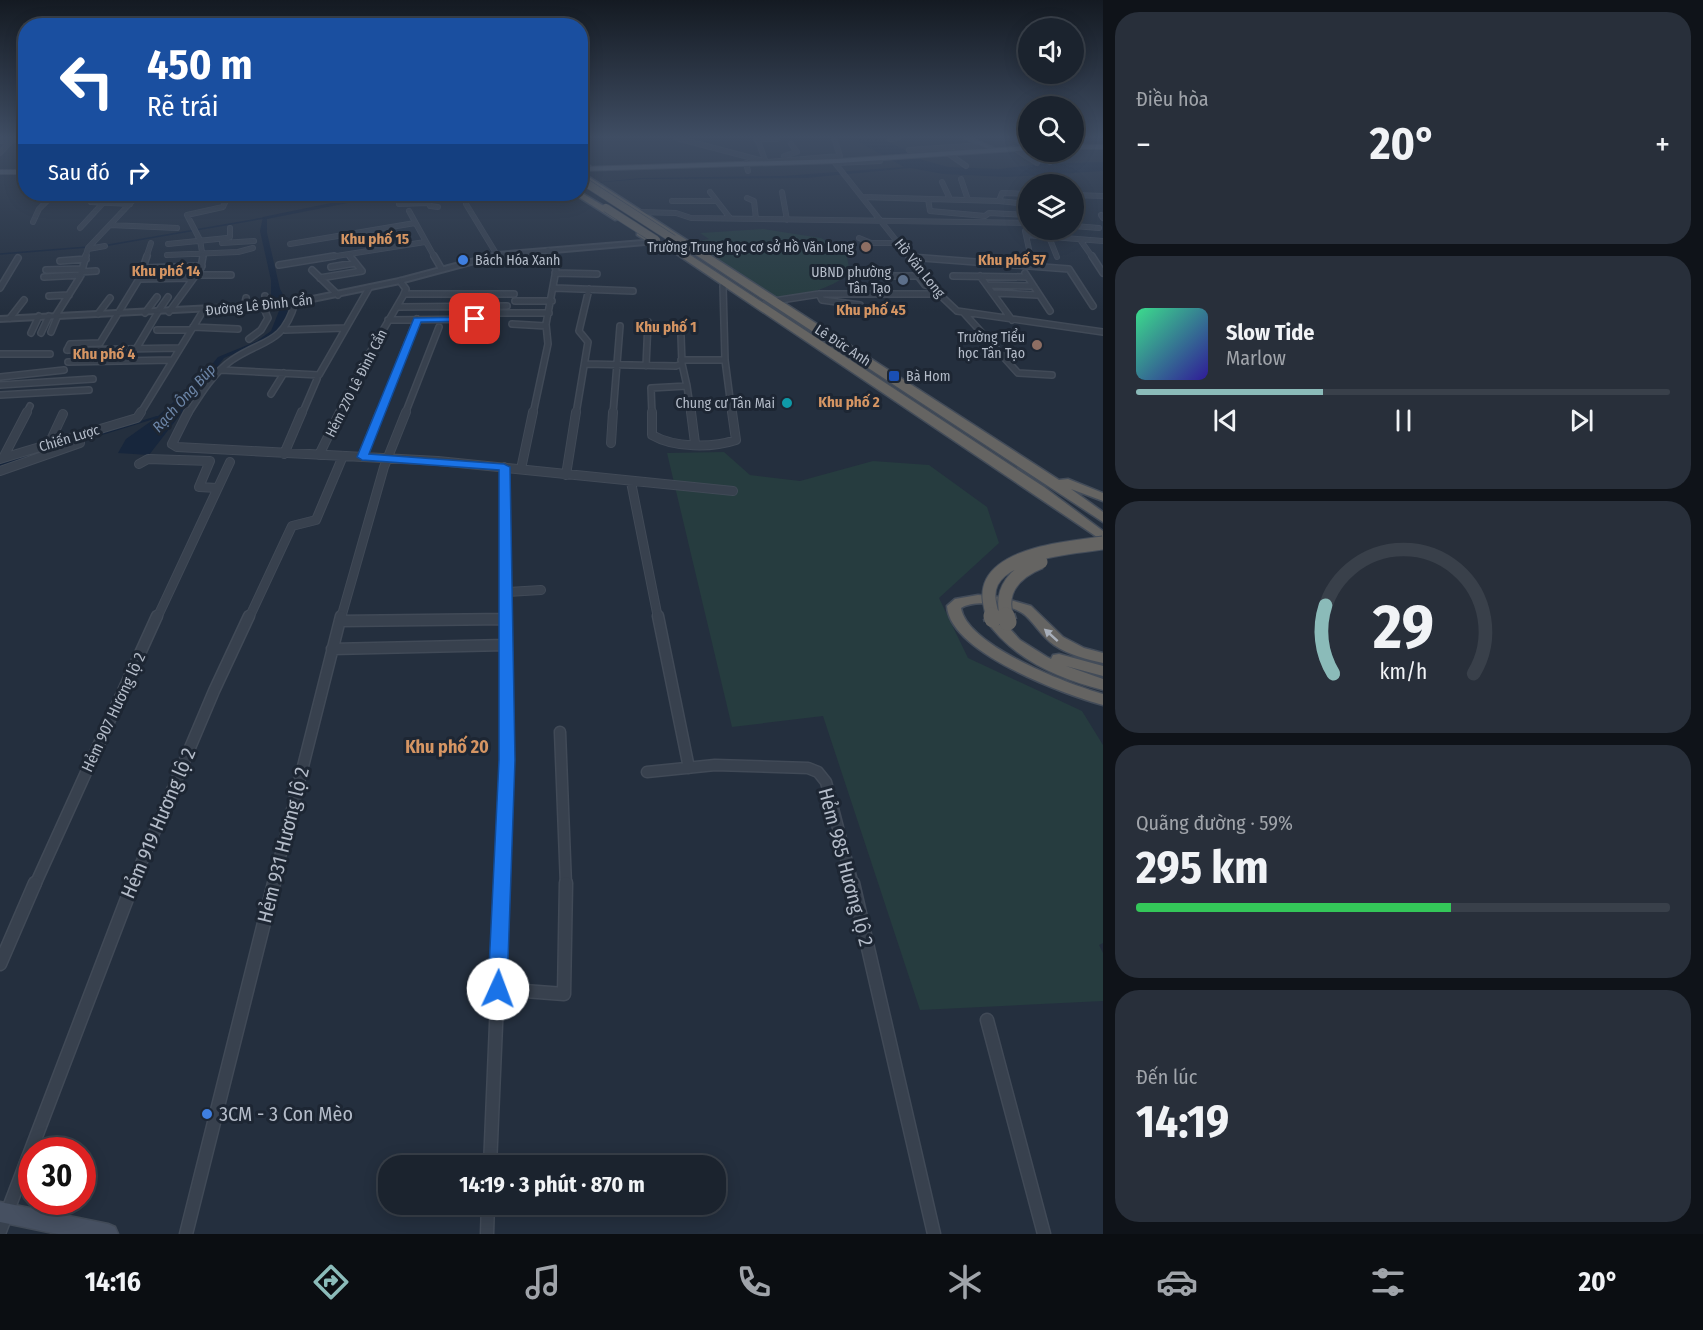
<!DOCTYPE html>
<html lang="vi">
<head>
<meta charset="utf-8">
<style>
  body { margin:0; font-family:"Fira Sans Condensed",sans-serif; background:#282f3a; color:#f1f3f6; height:100vh; display:flex; flex-direction:column; font-size:22px; white-space:nowrap }
  * { box-sizing:border-box; margin:0 }
  p { font-size:20px; color:#a0a4aa }
  .icon { flex:none; width:33px; height:33px; fill:none; stroke:currentColor; stroke-width:2; stroke-linecap:round; stroke-linejoin:round }
  .map { position:relative; flex:1; overflow:hidden }
  .panel { display:flex; flex-direction:column; gap:12px; padding:12px; background:#0f1319; width:600px }
  .panel>* { flex:none }
  .guide { position:absolute; left:18px; top:18px; width:570px; height:183px; border-radius:24px; box-shadow:0 3px 15px #0003,0 0 0 2px #39404a; background:#1a4fa0; color:#fff; overflow:hidden }
  .fabs { position:absolute; left:1018px; top:18px; display:grid; gap:12px }
  .fabs a { display:grid; place-items:center; width:66px; height:66px; border-radius:50%; background:#1b232e; box-shadow:0 3px 15px #0003,0 0 0 2px #39404a; font-size:30px }
  .speed { position:absolute; left:18px; top:1137px; display:flex; gap:12px; font-size:30px; font-weight:700; text-align:center }
  .speed>* { display:grid; place-content:center; width:78px; height:78px; border-radius:50%; background:#1b232e; box-shadow:0 3px 15px #0003,0 0 0 2px #39404a; line-height:1 }
  .speed .limit { border:9px solid #d22; background:#fff; color:#111 }
  .pin { position:absolute; display:grid; place-items:center; width:51px; height:51px; color:#fff; margin:-26px; border-radius:12px; box-shadow:0 3px 9px #0006 }
  .me { position:absolute; width:66px; margin:-33px; rotate:2deg; stroke-linejoin:round; filter:drop-shadow(0 0 4px #0008) }
  .turn { display:flex; align-items:center; gap:21px; height:126px; padding:0 30px; font-size:27px }
  .turn .icon { width:78px; height:78px; stroke-width:2.5 }
  .turn b { display:block; font-size:42px; line-height:51px }
  .then { display:flex; align-items:center; height:57px; padding:0 30px; background:#0003; gap:12px; font-size:22px }
  .big { font-size:45px; font-weight:700; line-height:1.1 }
  .panel .card { flex:1; display:flex; flex-direction:column; justify-content:center; gap:9px; min-width:0; padding:0 21px; border-radius:24px; background:#282f3a }
  .panel .dial { align-items:center; gap:0 }
  .dial svg { height:156px; overflow:visible; fill:none; stroke:#39404a; stroke-width:7; stroke-linecap:round; text-anchor:middle }
  .dial text { fill:#f1f3f6; stroke:none }
  .song { display:flex; align-items:center; gap:18px }
  .cover { width:72px; height:72px; border-radius:9px; background:linear-gradient(135deg,hsl(150 70% 55%),hsl(250 70% 35%)) }
  .played { height:6px; border-radius:3px; background:linear-gradient(90deg,#8bbbb9 35%,#39404a 35%) }
  .keys { display:flex; justify-content:space-around; direction:ltr }
  .heat { display:flex; justify-content:space-between; align-items:center; font-size:33px; direction:ltr }
  .charge { height:9px; border-radius:4px; background:linear-gradient(90deg,#34c759 59%,#39404a 0) }
  .trip { position:absolute; left:378px; top:1155px; width:348px; height:60px; border-radius:24px; background:#1b232e; box-shadow:0 3px 15px #0003,0 0 0 2px #39404a; font-weight:700; line-height:60px; text-align:center }
  .dock { display:flex; height:96px; justify-content:space-around; align-items:center; background:#0b0e12; color:#a0a4aa }
  .dock .icon { width:42px; height:42px }
  .dock .on { color:#8bbbb9 }
  .dock b { font-size:27px; color:#f1f3f6 }
  main { display:flex; flex:1; min-height:0 }
  .map>svg:first-child { display:block }
  .green { fill:#263c3f }
  .water { fill:#17263c }
  .lines { fill:none; stroke-linecap:round; stroke-linejoin:round }
  .stream-far1 { stroke:#17263c; stroke-width:1.5 }
  .stream { stroke:#17263c; stroke-width:2 }
  .minor-far4-casing { stroke:#414a57; stroke-width:6 }
  .minor-far3-casing { stroke:#414a57; stroke-width:8 }
  .minor-far2-casing { stroke:#414a57; stroke-width:10 }
  .minor-far1-casing { stroke:#414a57; stroke-width:13 }
  .minor-casing { stroke:#414a57; stroke-width:15 }
  .tertiary-casing { stroke:#414a57; stroke-width:4 }
  .secondary-casing { stroke:#414a57; stroke-width:3 }
  .primary-casing { stroke:#414a57; stroke-width:2 }
  .trunk-casing { stroke:#434c59; stroke-width:3 }
  .minor-far4 { stroke:#38414e; stroke-width:4.5 }
  .minor-far3 { stroke:#38414e; stroke-width:5 }
  .minor-far2 { stroke:#38414e; stroke-width:8 }
  .minor-far1 { stroke:#38414e; stroke-width:10 }
  .minor { stroke:#38414e; stroke-width:12 }
  .tertiary { fill:#38414e; fill-rule:evenodd }
  .secondary { fill:#465061; fill-rule:evenodd }
  .primary { fill:#56606e; fill-rule:evenodd }
  .trunk { fill:#656462; fill-rule:evenodd }
  .trunk-bridge-far2-casing { stroke:#434c59; stroke-width:9; stroke-linecap:butt }
  .trunk-bridge-far1-casing { stroke:#434c59; stroke-width:15; stroke-linecap:butt }
  .trunk-bridge-casing { stroke:#434c59; stroke-width:20; stroke-linecap:butt }
  .trunk-bridge-far2 { stroke:#656462; stroke-width:8 }
  .trunk-bridge-far1 { stroke:#656462; stroke-width:13 }
  .trunk-bridge { stroke:#656462; stroke-width:17 }
  .oneway { fill:#a8afba }
  .route { fill:#1a73e8; stroke:#114b97; stroke-width:1.5 }
  .education-dot { fill:#8d6e63; stroke:#1d2633; stroke-width:2 }
  .shop-dot { fill:#3f7fe0; stroke:#1d2633; stroke-width:2 }
  .service-dot { fill:#5c6f8a; stroke:#1d2633; stroke-width:2 }
  .transit-dot { fill:#1a4fb4; stroke:#1d2633; stroke-width:2 }
  .culture-dot { fill:#0f9aa8; stroke:#1d2633; stroke-width:2 }
  .labels { text-anchor:middle; stroke-width:6; stroke-linejoin:round; paint-order:stroke }
  .far-poi-label { font-size:14px; fill:#b4bcc9; stroke:#1d2633; text-anchor:end }
  .far-street-label { font-size:14px; fill:#b4bcc9; stroke:#1d2633 }
  .far-neighbourhood-label { font-size:15px; font-weight:bold; fill:#d59563; stroke:#1d2633 }
  .far-water-label { font-size:15px; font-style:italic; fill:#6d86a8; stroke:#1d2633 }
  .street-label { font-size:16px; fill:#b4bcc9; stroke:#1d2633 }
  .neighbourhood-label { font-size:18px; font-weight:bold; fill:#d59563; stroke:#1d2633 }
  .near-street-label { font-size:20px; fill:#b4bcc9; stroke:#1d2633 }
  .near-poi-label { font-size:20px; fill:#b4bcc9; stroke:#1d2633; text-anchor:start }
</style>
</head>
<body>
<main>
<div class="map">
<svg width="1103" height="1234" viewBox="0 0 1103 1234">
  <rect width="100%" height="100%" fill="#242f3e"/>
  <path class="green" d="M763,229L821,238L846,253L850,272C830,291 801,295 775,298L689,243L709,239L700,233Z
    M724,452L750,475L800,481L873,461L929,465L987,507L999,543L939,598L968,658L1082,711L1103,745V943L1099,945L1103,953V1001L920,1010L823,716L732,727L667,453Z"/>
  <path class="water" d="M852,138H882L923,160L948,167L999,169L1040,164L1103,162V171L1008,177L944,174L910,168L806,178L641,179L581,184L641,178L783,176L904,167Z
    M393,194L267,219V233L280,289L287,302L288,318L277,336L224,358L149,455L118,453L126,439L157,417L204,374L218,357L257,341L271,331L279,311L271,300V280L260,231L263,217L370,195Z"/>
  <g class="lines">
    <path class="stream-far1" d="M103,246L264,218
      M0,254L88,247"/>
    <path class="stream" d="M79,441L157,417
      M0,465L56,448"/>
    <g class="minor-far4-casing">
      <path id="minor-far4" d="M676,138L767,162
        M757,138L765,160
        M1014,138L1029,147
        M756,139H777
        M890,139L898,138
        M0,141L26,140
        M1014,148L1037,163
        M909,150L968,146L990,148
        M1036,152L1050,162
        M0,153L11,141
        M949,154L966,166
        M784,156L797,152L791,144
        M767,162L840,156L834,138
        M746,163L748,171
        M835,163L910,258
        M836,163L880,161
        M961,179L968,200
        M942,182L950,199
        M710,192L730,218
        M782,192L787,220
        M424,194L431,198L429,203
        M1074,195L1103,196
        M137,196L172,198
        M862,197L999,201L1002,193L1029,194
        M747,198L754,201L756,219
        M928,199L930,211L985,216L989,213L1029,215
        M672,201H716
        M999,201L1029,204
        M91,202L130,204
        M399,204L429,203L430,206L438,207
        M466,204L497,255
        M409,211L435,258
        M639,212L676,213L691,218L1029,223
        M1101,215L1103,218
        M33,222L39,209L54,194
        M110,225L177,228
        M1074,226L1099,228
        M80,228L103,203
        M1025,231L1031,258
        M1026,235L1103,241
        M1049,237L1057,257
        M859,238L871,243H899
        M1081,241L1093,258
        M222,243L254,241
        M168,244L227,238L230,237V228
        M290,244L415,223
        M88,249L105,246
        M548,250L551,258
        M167,255L238,252L253,248
        M349,255L351,258
        M910,257L921,258
        M85,258L88,248L139,194
        M146,258L151,243
        M203,258L200,240L187,215L223,207L229,194
        M324,258L425,242"/>
    </g>
    <g class="minor-far3-casing">
      <path id="minor-far3" d="M434,256L441,268
        M909,256L939,294L957,311L1103,332
        M1092,256L1103,273
        M910,257L1069,269L1093,306
        M60,261L86,259
        M279,265L334,256
        M331,267L355,263
        M144,268L202,266
        M46,270L83,269
        M312,270L338,295
        M81,272L96,271
        M555,273L597,274
        M1025,273L1050,311
        M195,275H231
        M882,276H918L925,285L932,286
        M953,276L1026,277
        M980,276L1012,320
        M44,277L81,275
        M320,278L362,271L350,256
        M139,279L191,278
        M987,285L1031,286
        M723,286L725,360L732,414
        M0,288L18,258
        M555,288L633,291
        M993,293L1038,295
        M404,294H514
        M819,294L822,300L860,305
        M49,296L69,295
        M265,296L266,306
        M515,301H552
        M774,301L819,294H939
        M244,307L246,298
        M399,307L507,306
        M169,312L201,268L203,256
        M145,313L157,297
        M157,313L168,297
        M477,313H549
        M964,313L1018,373L1052,375
        M98,314L110,298
        M56,315L80,277L86,256
        M10,318L24,300
        M388,320L495,319
        M512,324L546,326
        M193,327L238,329
        M157,330H191
        M285,330L344,328
        M51,332L58,315
        M31,333L39,316
        M41,333L49,316
        M249,339L261,330L268,318L263,306
        M136,349L158,312
        M67,350L70,344L100,343L139,279L147,256
        M67,350L179,348
        M0,354H50
        M681,360H725
        M68,362L172,360
        M586,364L676,366L682,364L681,336
        M646,366L648,322
        M221,370L319,375L369,288
        M0,377L64,370
        M0,385L93,379
        M687,386L691,414
        M271,394L284,373
        M0,395L89,390
        M26,414L30,406
        M140,414L203,311
        M188,414C200,395 214,372 232,360C263,339 283,345 295,303
        M302,414L317,379
        M339,414L369,354L403,296L406,289L400,281
        M379,414L417,319
        M405,414L439,327
        M533,414L548,344L546,324L556,270L551,256
        M576,414L588,342L579,331L589,289
        M613,414L620,326
        M652,414L651,388L687,386L682,364"/>
    </g>
    <g class="minor-far2-casing">
      <path id="minor-far2" d="M188,412L172,444L177,447L438,461L733,491
        M652,412V435C674,448 712,448 736,440L732,412
        M691,412L695,443
        M611,443L613,412
        M49,444L63,414
        M284,454L302,412
        M319,455L340,412
        M362,457L380,412
        M3,458L27,412
        M0,459L137,418L141,412
        M139,464L148,459L210,461L199,487L217,488
        M504,467L506,618
        M521,469L533,412
        M0,471L80,443L75,436
        M566,475L576,412
        M631,482L658,618
        M506,592L541,590
        M157,618L230,462
        M249,618L292,526L316,520L343,456
        M341,618L384,467L406,412"/>
    </g>
    <g class="minor-far1-casing">
      <path id="minor-far1" d="M658,616L689,768
        M341,621L506,619
        M332,649L506,645
        M560,732L566,885
        M647,772L715,765L808,768L818,772L826,782L853,885
        M35,885L157,616
        M132,885L214,691L249,616
        M273,885L341,616
        M502,885L507,760L506,616"/>
    </g>
    <g class="minor-casing">
      <path id="minor" d="M853,883L934,1234
        M0,964L35,883
        M498,989L564,994L566,883
        M987,1020L1044,1234
        M490,1166L502,883
        M0,1231L133,883
        M186,1234L274,883
        M487,1234L488,1204"/>
    </g>
    <g class="tertiary-casing">
      <path id="tertiary" d="M655,240L658,242L657,243L497,257L400,283L288,306L0,321V317L288,302L399,279L497,253Z"/>
    </g>
    <g class="secondary-casing">
      <path id="secondary" d="M964,138H972L993,148L988,149Z
        M0,1202L108,1224L115,1227L118,1234H58L0,1222Z"/>
    </g>
    <g class="primary-casing">
      <path id="primary" d="M1074,145H1103V149H1074Z
        M1029,146V150L839,163L580,171V167L839,159Z
        M0,170H26V174H0Z"/>
    </g>
    <g class="trunk-casing">
      <path id="trunk" d="M580,164L590,166L580,168Z
        M580,175H586L1059,480L1068,479L1103,493V501L1071,489L1103,512V522L580,179Z
        M580,192L621,216L622,218L615,220L577,196V194Z
        M640,231L665,245L681,249L1044,487L1103,531V541L675,253L659,249L637,235V231Z
        M978,595L1000,597L1031,606L1063,637L1084,648L1103,653V663C1086,659 1069,655 1054,645C1042,637 1036,625 1025,615C1012,604 976,599 961,608C967,646 1070,685 1103,694V705C1065,695 949,652 947,606L955,599Z
        M993,614L998,616L1020,640L1047,657L1051,659L1053,655L1059,654L1103,666V676L1066,666L1103,679V690C1057,678 1013,659 985,619Z"/>
    </g>
    <use href="#minor-far4" class="minor-far4"/>
    <use href="#minor-far3" class="minor-far3"/>
    <use href="#minor-far2" class="minor-far2"/>
    <use href="#minor-far1" class="minor-far1"/>
    <use href="#minor" class="minor"/>
    <use href="#tertiary" class="tertiary"/>
    <use href="#secondary" class="secondary"/>
    <use href="#primary" class="primary"/>
    <use href="#trunk" class="trunk"/>
    <g class="trunk-bridge-far2-casing">
      <path id="trunk-bridge-far2" d="M580,179L673,239
        M606,208L656,240"/>
    </g>
    <g class="trunk-bridge-far1-casing">
      <path id="trunk-bridge-far1" d="M993,618C990,605 986,594 992,582C1008,552 1073,547 1103,543
        M1007,618C998,589 1016,572 1041,562"/>
    </g>
    <g class="trunk-bridge-casing">
      <path id="trunk-bridge" d="M992,616L993,619
        M1006,616L1008,622"/>
    </g>
    <use href="#trunk-bridge-far2" class="trunk-bridge-far2"/>
    <use href="#trunk-bridge-far1" class="trunk-bridge-far1"/>
    <use href="#trunk-bridge" class="trunk-bridge"/>
  </g>
  <defs><path id="oneway-solid" d="M-6-.8H1V-3.2L6.5 0L1 3.2V.8H-6Z" transform="scale(1.5)"/></defs>
  <use class="oneway" href="#oneway-solid" transform="translate(1051 635) rotate(-138)"/>
  <linearGradient id="sky" x2="0" y2="1"><stop stop-color="#141a22"/><stop offset="0.44" stop-color="#3f4d63"/><stop offset="1" stop-color="#3f4d63" stop-opacity="0"/></linearGradient>
  <rect width="1103" height="311" fill="url(#sky)"/>
  <path class="route" d="M475,317H478V321L421,322L369,454L504,464L510,467L515,760L507,989L504,995L498,997L491,995L488,989L499,760V470L362,460L357,457L414,318Z"/>
  <g class="education-dot">
    <circle cx="866" cy="247" r="6"/>
    <circle cx="1037" cy="345" r="6"/>
  </g>
  <g class="shop-dot">
    <circle cx="463" cy="260" r="6"/>
    <circle cx="207" cy="1114" r="6"/>
  </g>
  <circle class="service-dot" cx="903" cy="280" r="6"/>
  <rect class="transit-dot" x="888" y="370" width="12" height="12" rx="3"/>
  <circle class="culture-dot" cx="787" cy="403" r="6"/>
  <g class="labels">
    <g class="far-poi-label">
      <text x="854" y="252">Trường Trung học cơ sở Hồ Văn Long</text>
      <text x="475" y="265" text-anchor="start">Bách Hóa Xanh</text>
      <text x="891" y="277">UBND phường<tspan x="891" dy="16">Tân Tạo</tspan></text>
      <text x="1025" y="342">Trường Tiểu<tspan x="1025" dy="16">học Tân Tạo</tspan></text>
      <text x="906" y="381" text-anchor="start">Bà Hom</text>
      <text x="775" y="408">Chung cư Tân Mai</text>
    </g>
    <g class="far-street-label">
      <text transform="translate(920 268) rotate(51)" y="5">Hồ Văn Long</text>
      <text transform="translate(259 305) rotate(-6)" y="5">Đường Lê Đình Cẩn</text>
      <text transform="translate(843 345) rotate(33)" y="5">Lê Đức Anh</text>
      <text transform="translate(356 383) rotate(-63)" y="5">Hẻm 270 Lê Đình Cẩn</text>
      <text transform="translate(69 438) rotate(-17)" y="5">Chiến Lược</text>
    </g>
    <g class="far-neighbourhood-label">
      <text x="375" y="244">Khu phố 15</text>
      <text x="1012" y="265">Khu phố 57</text>
      <text x="166" y="276">Khu phố 14</text>
      <text x="871" y="315">Khu phố 45</text>
      <text x="666" y="332">Khu phố 1</text>
      <text x="104" y="359">Khu phố 4</text>
      <text x="849" y="407">Khu phố 2</text>
    </g>
    <g class="far-water-label">
      <text transform="translate(184 398) rotate(-48)" y="5">Rạch Ông Búp</text>
    </g>
    <g class="street-label">
      <text transform="translate(113 712) rotate(-65)" y="6">Hẻm 907 Hương lộ 2</text>
    </g>
    <g class="neighbourhood-label">
      <text x="447" y="753">Khu phố 20</text>
    </g>
    <g class="near-street-label">
      <text transform="translate(158 823) rotate(-67)" y="7">Hẻm 919 Hương lộ 2</text>
      <text transform="translate(283 845) rotate(-76)" y="7">Hẻm 931 Hương lộ 2</text>
      <text transform="translate(846 867) rotate(75)" y="7">Hẻm 985 Hương lộ 2</text>
    </g>
    <g class="near-poi-label">
      <text x="219" y="1121">3CM - 3 Con Mèo</text>
    </g>
  </g>
</svg>
<div class="fabs">
<a><svg class="icon" aria-label="sound" viewBox="0 0 24 24"><path d="M4 9h4l5-4v14l-5-4H4zM17 9q2 3 0 6"/></svg></a>
<a><svg class="icon" aria-label="search" viewBox="0 0 24 24"><circle cx="10" cy="10" r="6"/><path d="M15 15l6 6"/></svg></a>
<a><svg class="icon" aria-label="layers" viewBox="0 0 24 24"><path d="M12 4l9 5-9 5-9-5zM3 14l9 5 9-5"/></svg></a>
</div>
<div class="speed"><div class="limit">30</div></div>
<div class="pin" style="left:475px;top:319px;background:#d93025"><svg class="icon" aria-label="arrive" viewBox="0 0 24 24"><path d="M6 21V4h12l-3 4 3 4H6"/></svg></div>
<svg class="me" style="left:498px;top:989px" viewBox="-20 -20 40 40"><circle r="19" fill="#fff"/><path d="M0-13L10 11 0 6-10 11z" fill="#1a73e8"/></svg>
<div class="trip">14:19 · 3 phút · 870 m</div>
<div class="guide">
<div class="turn"><svg class="icon" aria-label="left" viewBox="0 0 24 24"><path d="M17 20v-9H6M10 6l-5 5 5 5"/></svg><div><b>450 m</b>Rẽ trái</div></div>
<div class="then">Sau đó<svg class="icon" aria-label="right" viewBox="0 0 24 24"><path d="M7 20v-9h11M14 6l5 5-5 5"/></svg></div>
</div>
</div>
<section class="panel">
<div class="card"><p>Điều hòa</p>
<div class="heat"><a>−</a><b class="big">20°</b><a>+</a></div>
</div>
<div class="card">
<div class="song"><i class="cover"></i><div><b>Slow Tide</b><p>Marlow</p></div></div>
<div class="played"></div>
<div class="keys"><svg class="icon" aria-label="previous" viewBox="0 0 24 24"><path d="M18 5L8 12l10 7zM5 5v14"/></svg><svg class="icon" aria-label="pause" viewBox="0 0 24 24"><path d="M8 5v14M16 5v14"/></svg><svg class="icon" aria-label="next" viewBox="0 0 24 24"><path d="M6 5l10 7-10 7zM19 5v14"/></svg></div>
</div>
<div class="card dial"><svg viewBox="0 0 100 80">
<path d="M14 69A42 42 0 1 1 86 69"/>
<path d="M14 69A42 42 0 0 1 10 34" stroke="#8bbbb9"/>
<text x="50" y="56" font-size="32" font-weight="700">29</text>
<text x="50" y="72" font-size="11">km/h</text>
</svg></div>
<div class="card"><p>Quãng đường · 59%</p><b class="big">295 km</b><div class="charge"></div></div>
<div class="card"><p>Đến lúc</p><b class="big">14:19</b></div>
</section>
</main>
<nav class="dock">
<b>14:16</b>
<svg class="icon on" aria-label="directions" viewBox="0 0 24 24"><path d="M12 3l9 9-9 9-9-9zM9 14v-3h6M13 9l2 2-2 2"/></svg>
<svg class="icon" aria-label="music" viewBox="0 0 24 24"><path d="M9 18V5l10-2v13"/><circle cx="6" cy="18" r="3"/><circle cx="16" cy="16" r="3"/></svg>
<svg class="icon" aria-label="phone" viewBox="0 0 24 24"><path d="M5 4h4l2 5-3 2q2 4 5 5l2-3 5 2v4C11 20 4 13 5 4z"/></svg>
<svg class="icon" aria-label="climate" viewBox="0 0 24 24"><path d="M12 3v18M4 7l16 10M4 17L20 7"/></svg>
<svg class="icon" aria-label="car" viewBox="0 0 24 24"><path d="M5 17H2v-5l4-1 3-4h7l3 4 3 1v5h-3M9 17h6M6 11h13"/><circle cx="7" cy="17" r="2"/><circle cx="17" cy="17" r="2"/></svg>
<svg class="icon" aria-label="filters" viewBox="0 0 24 24"><path d="M4 7h16M4 17h16"/><circle cx="9" cy="7" r="2"/><circle cx="15" cy="17" r="2"/></svg>
<b>20°</b>
</nav>
</body>
</html>
